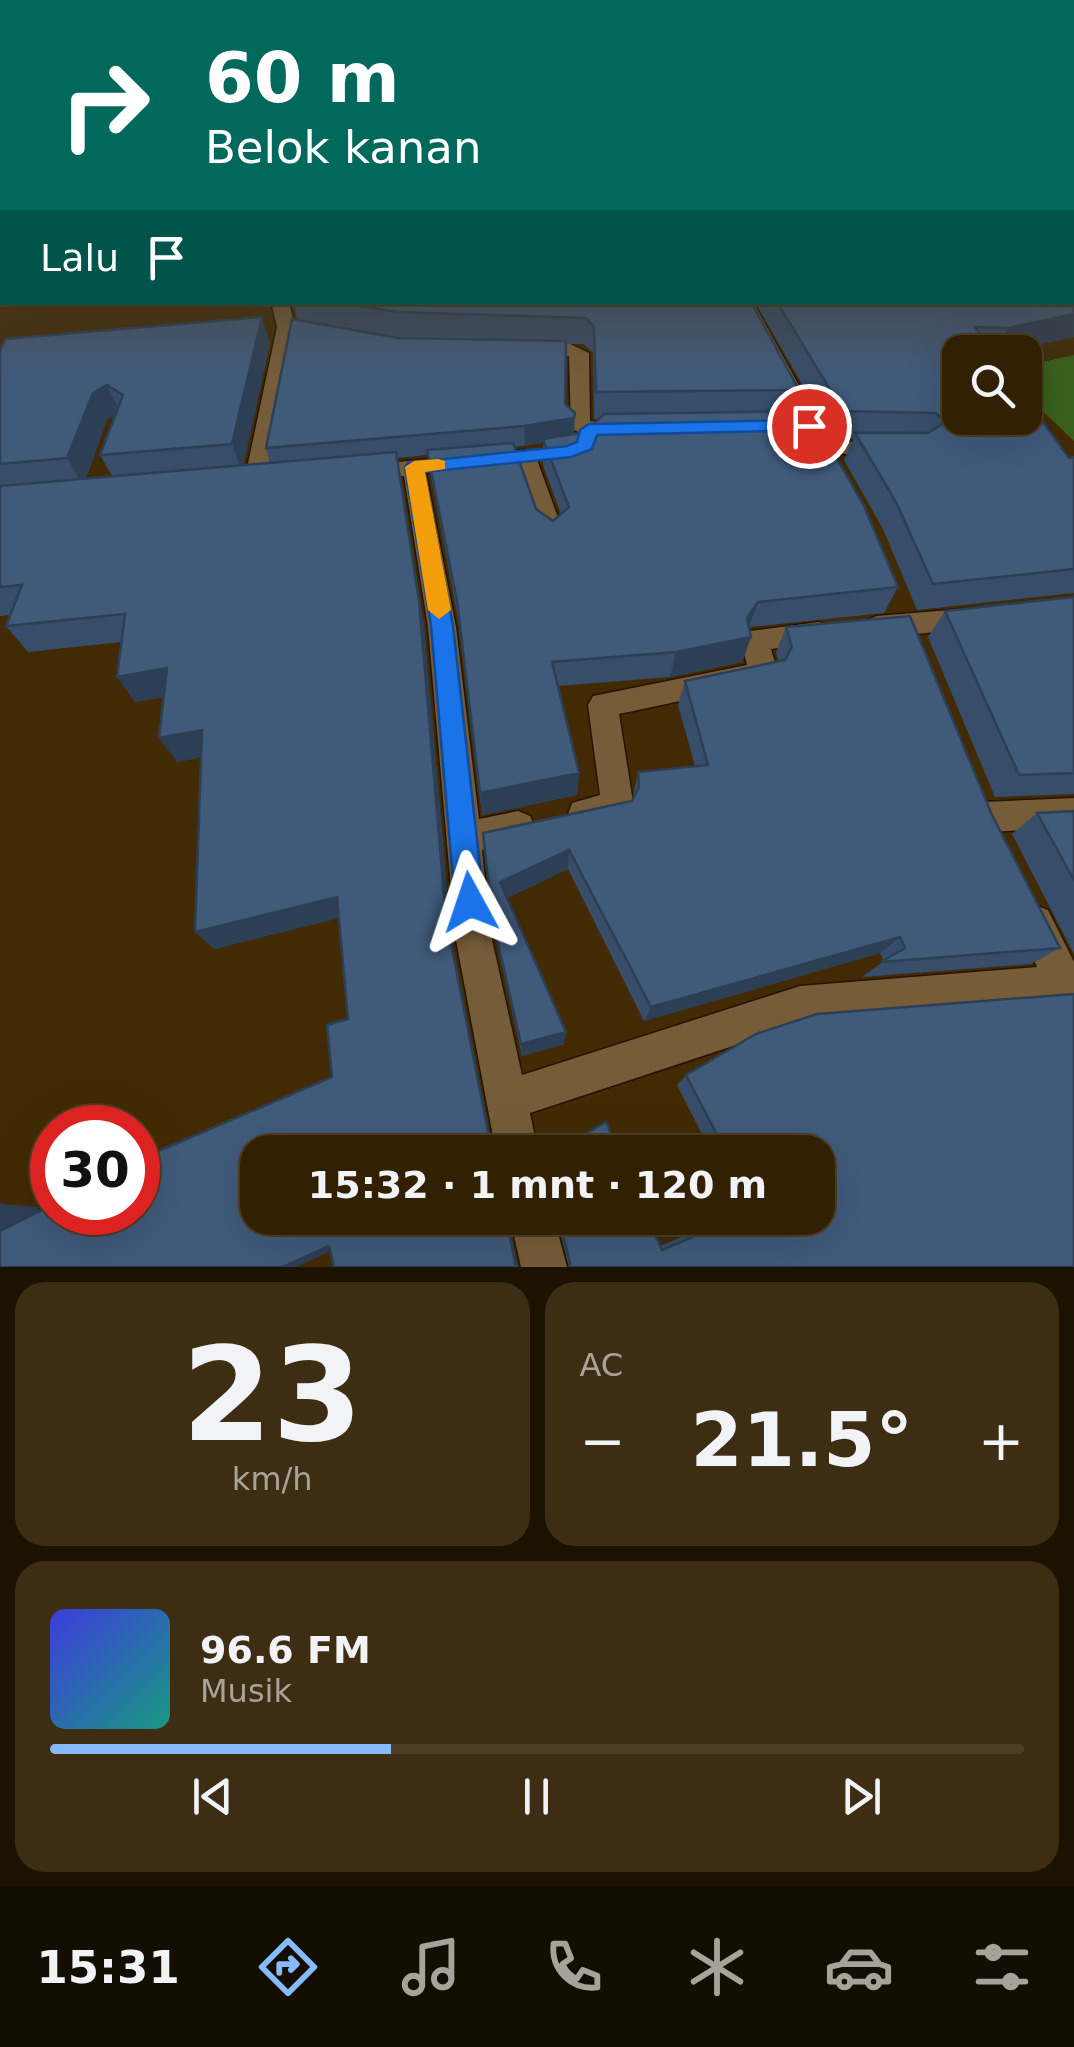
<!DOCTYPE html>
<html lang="id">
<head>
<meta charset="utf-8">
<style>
  body { margin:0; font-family:"DejaVu Sans",sans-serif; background:#3d2d12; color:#f1f3f6; height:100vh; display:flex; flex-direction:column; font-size:38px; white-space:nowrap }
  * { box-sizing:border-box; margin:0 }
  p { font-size:32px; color:#a8a39a }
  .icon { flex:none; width:55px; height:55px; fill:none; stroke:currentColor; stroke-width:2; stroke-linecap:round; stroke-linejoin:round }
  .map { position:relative; height:1267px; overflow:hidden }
  .side { display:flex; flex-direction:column; gap:15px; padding:15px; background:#1c1202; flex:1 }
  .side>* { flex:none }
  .guide { position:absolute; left:0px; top:0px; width:1075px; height:305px; box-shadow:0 10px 40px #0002,0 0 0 2px #4d3e25; background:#00695c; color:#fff; overflow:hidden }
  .tools { position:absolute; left:942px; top:335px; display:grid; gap:20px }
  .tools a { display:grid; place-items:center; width:100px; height:100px; border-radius:20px; background:#322003; box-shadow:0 10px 40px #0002,0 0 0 2px #4d3e25; font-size:50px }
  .speed { position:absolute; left:30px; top:1105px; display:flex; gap:20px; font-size:50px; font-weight:700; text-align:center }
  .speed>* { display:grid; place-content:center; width:130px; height:130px; border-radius:50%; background:#322003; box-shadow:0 10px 40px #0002,0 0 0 2px #4d3e25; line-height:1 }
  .speed .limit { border:15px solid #d22; background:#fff; color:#111 }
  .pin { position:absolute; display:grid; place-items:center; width:85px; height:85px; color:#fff; margin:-42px; border:5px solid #fff; border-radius:50%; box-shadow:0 2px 10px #0007 }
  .me { position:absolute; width:110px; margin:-55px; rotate:355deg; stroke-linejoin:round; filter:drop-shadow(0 0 8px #0008) }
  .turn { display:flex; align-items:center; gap:35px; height:210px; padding:0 40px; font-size:45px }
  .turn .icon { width:130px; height:130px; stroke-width:2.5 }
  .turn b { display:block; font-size:70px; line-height:85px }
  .then { display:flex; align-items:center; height:95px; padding:0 40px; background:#0003; gap:20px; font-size:38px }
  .big { font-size:75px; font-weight:600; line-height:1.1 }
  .side .tile { flex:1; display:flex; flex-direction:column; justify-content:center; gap:15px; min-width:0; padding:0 35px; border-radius:30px; background:#3d2d12 }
  .side .dial { align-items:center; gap:0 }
  .dial b { font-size:130px; line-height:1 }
  .song { display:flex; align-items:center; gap:30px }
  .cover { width:120px; height:120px; border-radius:15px; background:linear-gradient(135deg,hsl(240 70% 55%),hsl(170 70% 35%)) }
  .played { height:10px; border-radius:5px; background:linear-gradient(90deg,#86bbfb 35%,#4d3e25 35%) }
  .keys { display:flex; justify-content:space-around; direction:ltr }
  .heat { display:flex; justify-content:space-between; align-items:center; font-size:55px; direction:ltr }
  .side .tiles { flex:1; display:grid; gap:15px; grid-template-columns:1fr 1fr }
  .tile:last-child { grid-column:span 2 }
  .trip { position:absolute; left:240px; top:1135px; width:595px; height:100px; border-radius:30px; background:#322003; box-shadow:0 10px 40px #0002,0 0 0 2px #4d3e25; font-weight:600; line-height:100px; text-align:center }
  .tab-bar { display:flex; height:160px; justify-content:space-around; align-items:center; background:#140d01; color:#a8a39a }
  .tab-bar .icon { width:70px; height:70px }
  .tab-bar .on { color:#86bbfb }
  .tab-bar b { font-size:45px; color:#f1f3f6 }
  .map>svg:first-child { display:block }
  .green { fill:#39601b }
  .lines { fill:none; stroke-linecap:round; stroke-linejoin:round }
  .minor-casing { stroke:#251400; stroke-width:3 }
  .minor { fill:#765c38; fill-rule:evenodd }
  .wall { fill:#374d69; fill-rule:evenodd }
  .shaded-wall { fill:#2d3f55 }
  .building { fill:#405a7a; stroke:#2d3f55; stroke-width:2.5 }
  .route { fill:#1a73e8; stroke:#114b97; stroke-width:2.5 }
  .slow { fill:#f59e0b }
</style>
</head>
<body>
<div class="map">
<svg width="1074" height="1267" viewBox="0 0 1074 1267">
  <rect width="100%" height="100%" fill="#422b04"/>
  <path class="green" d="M1074,355V441L1025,394V366Z"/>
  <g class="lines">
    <g class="minor-casing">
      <path id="minor" d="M2,259V277L0,278V260Z
        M271,302H289L295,327L266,482L255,489L244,482L277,327Z
        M735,302H753L830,442H885L896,449L893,454H814Z
        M568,343L589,353L590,421L632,424L635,429L632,434L589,436L571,429L569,356L531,355L521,349L531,343Z
        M525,450L536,457L564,534L561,540L552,543L540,534L516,465L426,473L456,627L479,819L518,811L530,816L535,827L530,838L482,850L491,935L522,1075L800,986L1037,967L1017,923L1022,910L1035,905L1048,910L1074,962V1021L1060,1016L1055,1004L800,1024L530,1113L538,1152H496L455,935L428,627L404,476L365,479L354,472L365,465Z
        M974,608L984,611L988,618L984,625L974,628L877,638L867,634L863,627L867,620L877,616Z
        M819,622L829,625L833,633L829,641L771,649L778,673L774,681L619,714L633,802L624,819L612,823L584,829L572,825L568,814L572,803L600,795L588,705L593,696L747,665L742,645L750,631Z
        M1074,798V828L984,832L972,828L968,817L972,806L984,802Z
        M510,1218H554L567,1267H521Z"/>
    </g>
    <use href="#minor" class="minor"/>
  </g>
  <path class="wall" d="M1074,200V337L1004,352H960L1069,458L1074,457V593L917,610L883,529L844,460L853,439L833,438L755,302H1072Z
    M293,302H751L799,390L793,411L898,587L884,613L749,627L751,637L742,662L670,677L558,686L579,773L577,795L482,815L459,624L427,455L397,458L424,627L451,936L258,1218H507L518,1267L330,1251L0,1267L38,1207V1212L332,1077L348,1019L338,918L214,949L202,757L177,762L164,697L135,702L117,677L122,642L28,652L6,626L10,615L0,616V351L270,343L243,465L270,463L266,448L297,319ZM566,344H584L593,353L594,419H598L586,432L574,434L565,404ZM116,414L100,455L112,476L86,478L107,420ZM543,443V465L561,514L553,521L536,509L514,447Z
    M1074,597V794L995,797L928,637L945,611Z
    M786,627L992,815L1060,948L1031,964L862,977L884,961L880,953L644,1021L568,869L507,898L564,1044L522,1056L495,934L483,833L632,801L638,772L695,766L678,705L685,681L779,662L776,652Z
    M1074,811V954L1012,834L1037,813Z
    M686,1075L1074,1267H569L557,1218H648L660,1246L727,1218H818V1152H711L677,1085Z"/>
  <path class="shaded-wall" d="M1074,314V337L1004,352H996L1008,328Z
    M262,317L270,343L242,472L232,444Z
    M107,385L120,412L107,420L83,485L67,458L93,393Z
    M575,413L574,434L543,439V443L525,446L524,426Z
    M396,452L424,627L451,936L493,1152H492L446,918Z
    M758,602L749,627L751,637L742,662L670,677L676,652L747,618Z
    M167,668L183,693L135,702L117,677Z
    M202,730L218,754L177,762L159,738Z
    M579,773L577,795L482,815L480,793Z
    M569,850L568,869L502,900L500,882Z
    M337,897L347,916L214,949L195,932Z
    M900,937L880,953L644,1021L651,1007Z
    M566,1032L564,1044L522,1056L521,1044Z
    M2,1204L38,1207L39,1231L2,1230Z
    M506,1218H507L518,1267H516Z
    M343,1245L297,1267H283L329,1246Z"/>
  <path class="building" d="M1072,200H1074V314L1008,328L975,327L993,352H960V418H1025V397L1069,458L1074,457V569L933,584L896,502L855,433H928L941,425L943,420L936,413L843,411L777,302H1072Z
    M340,302H751L799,390L596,392L594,327L586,318L397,312Z
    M262,317L232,444L100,455L123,395L107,385L93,393L67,458L0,464V351L5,339Z
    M292,319L398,338L566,341L565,404L575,413L574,418L524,426L266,448Z
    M810,411L864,506L898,587L758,602L747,618L751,637L676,652L552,662L579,773L480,793L457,601L427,450L513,443L536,509L553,521L569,507L543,439L586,432L604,414Z
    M396,452L419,601L446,918L492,1152H258V1218H506L516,1267H334L329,1246L283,1267H0V1206L2,1204V1230L52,1205V1212H138V1162L161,1150L332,1077L327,1025L348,1019L337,897L195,932L202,730L159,738L167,668L117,677L125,614L6,626L22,585L0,587V486Z
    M1074,597V773L1019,775L945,611Z
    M910,616L992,815L1060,948L881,962L905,948L900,937L651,1007L569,850L500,882L566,1032L521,1044L492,917L483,833L632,801L639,787L638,772L708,765L685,681L785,660L792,647L786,627Z
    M1074,811V880L1037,813Z
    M1074,994V1267H571L559,1218H648L662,1250L737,1218H818V1152H726L686,1075L756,1034L817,1014Z
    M606,1122L619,1152H553Z"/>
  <linearGradient id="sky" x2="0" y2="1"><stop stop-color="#241802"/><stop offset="0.53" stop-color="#544a3a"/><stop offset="1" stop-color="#544a3a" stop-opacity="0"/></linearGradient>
  <rect width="1074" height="378" fill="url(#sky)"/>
  <path class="route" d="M809,420L815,422V430L597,435L592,449L571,457L424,472L453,626L484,902L480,913L470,917L459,913L455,902L431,626L405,467L408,463L567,446L577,442L580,430L589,424Z"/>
  <path class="slow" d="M438,459L445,461V469L425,472L451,610L439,619L428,610L405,467L414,461Z"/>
</svg>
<div class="tools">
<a><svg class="icon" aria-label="search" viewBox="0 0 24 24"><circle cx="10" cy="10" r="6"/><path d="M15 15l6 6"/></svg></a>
</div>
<div class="speed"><div class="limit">30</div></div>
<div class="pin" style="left:809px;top:426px;background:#d93025"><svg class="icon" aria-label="arrive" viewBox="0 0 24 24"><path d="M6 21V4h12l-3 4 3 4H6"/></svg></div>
<svg class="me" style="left:470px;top:902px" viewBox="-20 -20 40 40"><path d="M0-17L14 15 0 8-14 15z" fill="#1a73e8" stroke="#fff" stroke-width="4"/></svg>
<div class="trip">15:32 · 1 mnt · 120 m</div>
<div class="guide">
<div class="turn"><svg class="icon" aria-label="right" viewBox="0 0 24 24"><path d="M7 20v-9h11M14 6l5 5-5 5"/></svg><div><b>60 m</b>Belok kanan</div></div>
<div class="then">Lalu<svg class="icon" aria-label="arrive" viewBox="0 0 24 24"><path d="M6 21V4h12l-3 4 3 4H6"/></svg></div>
</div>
</div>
<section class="side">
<div class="tiles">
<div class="tile dial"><b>23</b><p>km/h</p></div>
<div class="tile"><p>AC</p>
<div class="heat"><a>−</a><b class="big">21.5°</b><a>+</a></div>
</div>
<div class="tile">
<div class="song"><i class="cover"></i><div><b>96.6 FM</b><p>Musik</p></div></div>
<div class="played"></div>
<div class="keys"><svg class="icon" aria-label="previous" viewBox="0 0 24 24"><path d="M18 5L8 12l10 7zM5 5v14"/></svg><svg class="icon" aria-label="pause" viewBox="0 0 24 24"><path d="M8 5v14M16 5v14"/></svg><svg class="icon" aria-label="next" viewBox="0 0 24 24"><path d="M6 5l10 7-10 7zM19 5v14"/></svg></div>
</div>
</div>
</section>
<nav class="tab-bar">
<b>15:31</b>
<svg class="icon on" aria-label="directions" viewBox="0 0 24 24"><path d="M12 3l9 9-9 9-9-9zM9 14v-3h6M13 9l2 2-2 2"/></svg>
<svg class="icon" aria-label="music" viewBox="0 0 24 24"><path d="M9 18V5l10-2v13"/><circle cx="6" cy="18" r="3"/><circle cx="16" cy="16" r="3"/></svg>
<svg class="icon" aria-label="phone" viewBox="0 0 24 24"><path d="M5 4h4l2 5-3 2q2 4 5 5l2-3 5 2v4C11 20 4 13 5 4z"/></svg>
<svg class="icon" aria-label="climate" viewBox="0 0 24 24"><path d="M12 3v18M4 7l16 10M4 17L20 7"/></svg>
<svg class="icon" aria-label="car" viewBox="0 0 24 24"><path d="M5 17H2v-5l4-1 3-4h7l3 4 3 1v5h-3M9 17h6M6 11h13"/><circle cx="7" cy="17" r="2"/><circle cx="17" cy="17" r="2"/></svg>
<svg class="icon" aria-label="filters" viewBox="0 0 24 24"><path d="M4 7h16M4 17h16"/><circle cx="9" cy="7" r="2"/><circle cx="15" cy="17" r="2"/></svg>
</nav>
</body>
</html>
